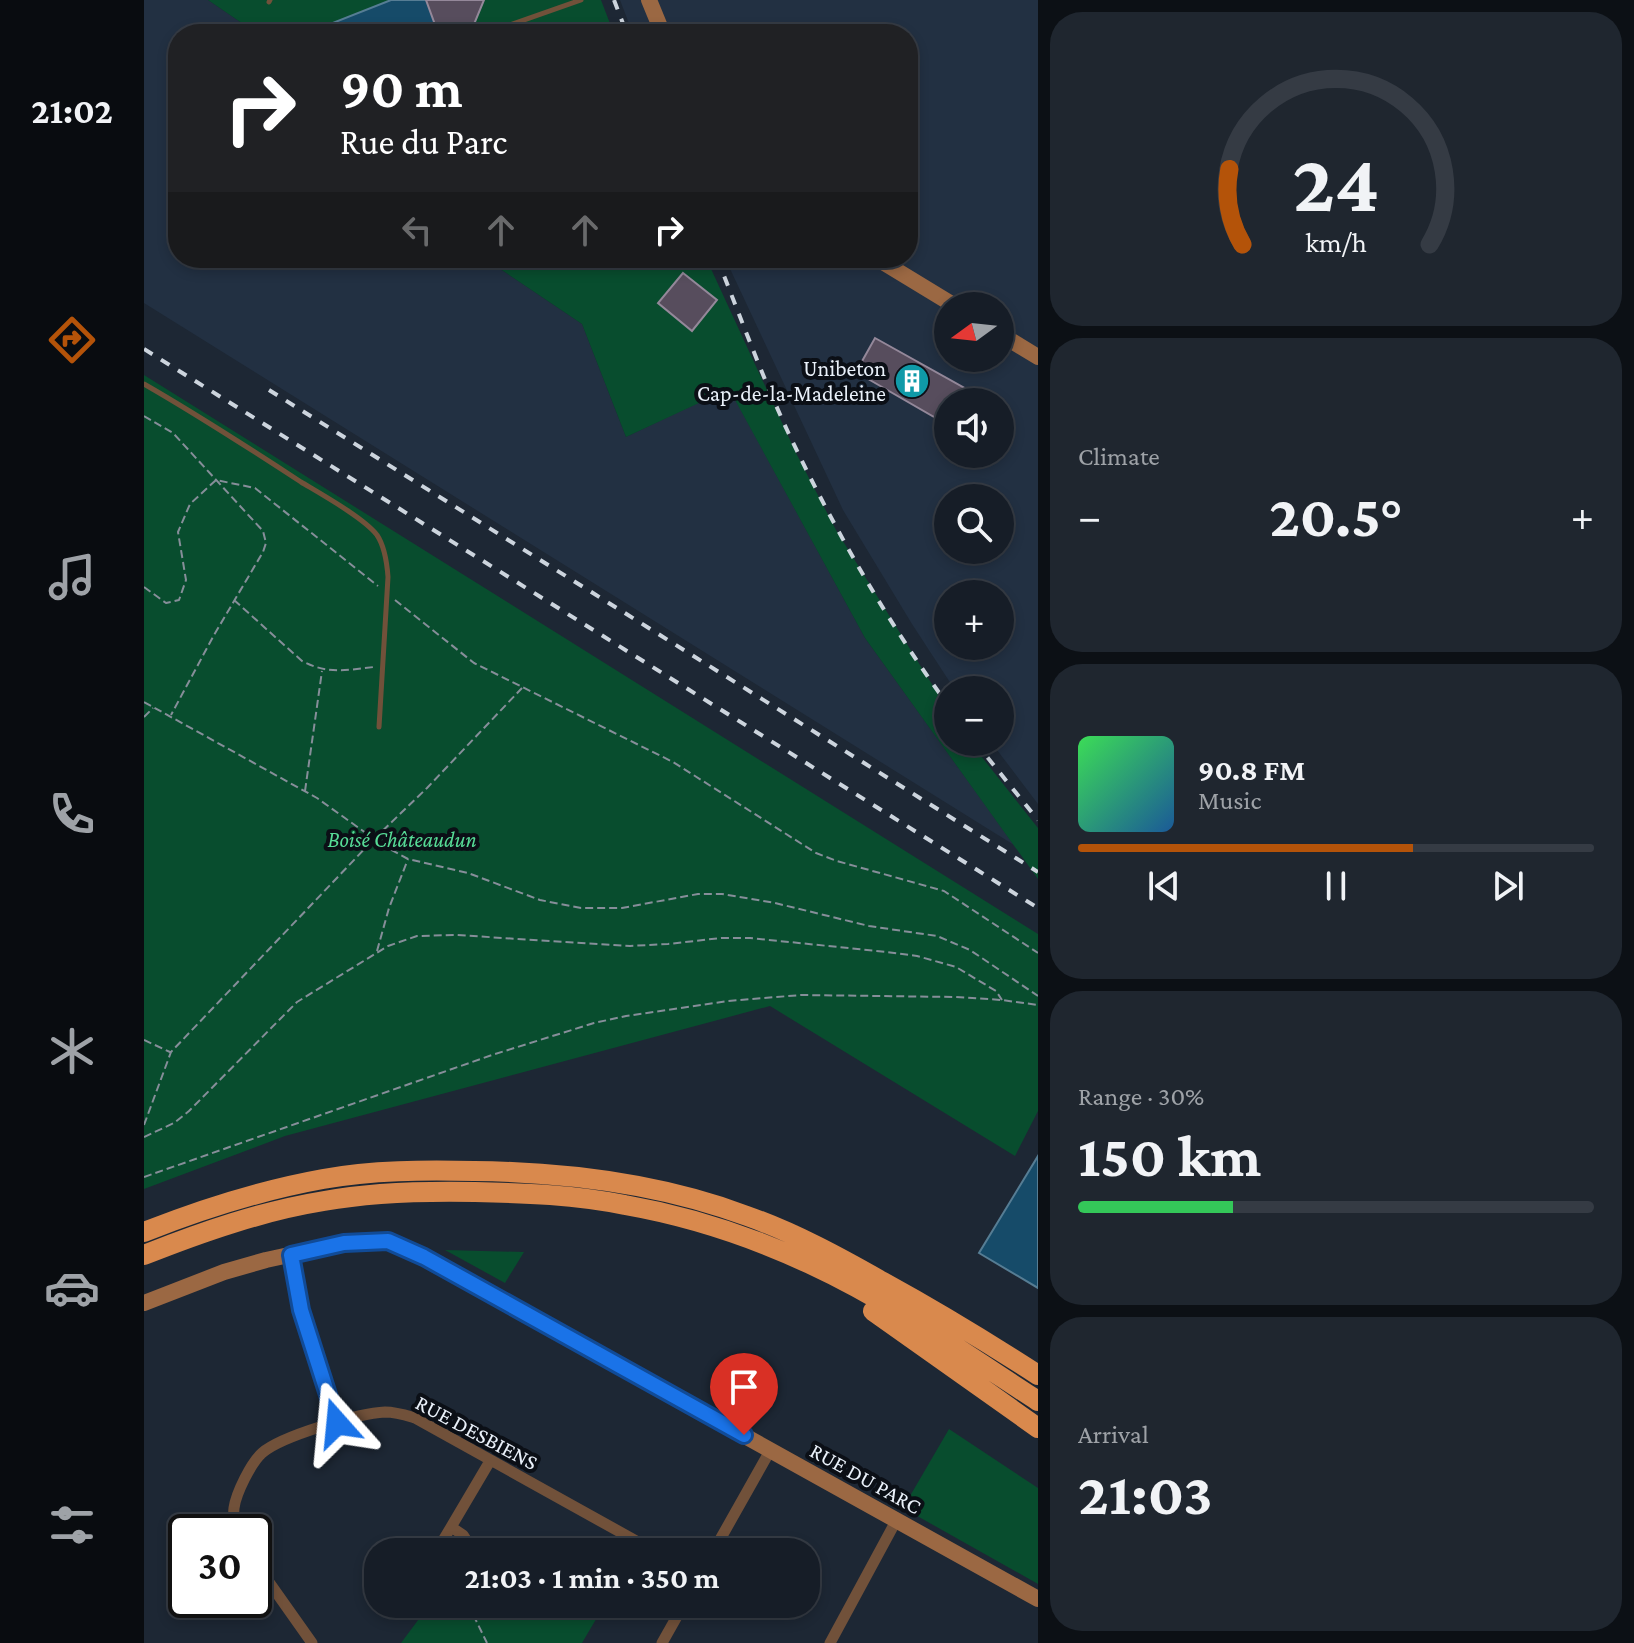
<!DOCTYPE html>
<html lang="en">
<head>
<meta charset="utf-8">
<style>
  body { margin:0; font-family:"Crimson Pro",serif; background:#1f262f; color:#f1f3f6; height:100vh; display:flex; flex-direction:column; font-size:30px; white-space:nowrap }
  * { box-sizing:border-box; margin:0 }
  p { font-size:26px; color:#9ea2a7 }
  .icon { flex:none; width:44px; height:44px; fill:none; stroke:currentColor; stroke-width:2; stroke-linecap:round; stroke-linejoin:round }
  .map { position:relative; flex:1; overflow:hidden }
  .side { display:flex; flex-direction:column; gap:12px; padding:12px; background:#0c1015; width:596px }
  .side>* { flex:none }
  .top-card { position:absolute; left:24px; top:24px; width:750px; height:244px; border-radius:32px; box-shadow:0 4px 12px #0003,0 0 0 2px #353b44; background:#202124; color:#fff; overflow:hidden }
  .needle { width:52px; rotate:255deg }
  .buttons { position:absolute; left:790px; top:292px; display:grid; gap:16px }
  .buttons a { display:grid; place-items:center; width:80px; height:80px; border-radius:50%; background:#161d27; box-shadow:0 4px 12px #0003,0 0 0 2px #353b44; font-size:40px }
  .speed { position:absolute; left:24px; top:1514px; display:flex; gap:16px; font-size:40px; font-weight:700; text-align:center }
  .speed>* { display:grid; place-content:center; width:104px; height:104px; border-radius:50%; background:#161d27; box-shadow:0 4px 12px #0003,0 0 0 2px #353b44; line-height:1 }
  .speed .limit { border:4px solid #111; border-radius:12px; background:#fff; color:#111 }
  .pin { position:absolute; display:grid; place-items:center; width:68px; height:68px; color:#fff; margin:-82px -34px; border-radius:50% 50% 50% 0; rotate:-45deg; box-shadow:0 0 8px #0007 }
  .pin .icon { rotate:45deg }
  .me { position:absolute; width:88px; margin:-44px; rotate:342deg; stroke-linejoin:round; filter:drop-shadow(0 0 6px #0008) }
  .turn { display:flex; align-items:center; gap:28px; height:168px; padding:0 40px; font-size:36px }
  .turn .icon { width:104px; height:104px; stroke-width:2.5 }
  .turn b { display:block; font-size:56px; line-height:68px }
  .lanes { display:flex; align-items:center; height:76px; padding:0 40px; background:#0003; justify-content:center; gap:40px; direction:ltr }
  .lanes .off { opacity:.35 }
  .big { font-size:60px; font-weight:700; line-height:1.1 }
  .side .widget { flex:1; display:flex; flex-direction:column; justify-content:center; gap:12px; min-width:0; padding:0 28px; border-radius:32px; background:#1f262f }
  .side .dial { align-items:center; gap:0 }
  .dial svg { height:208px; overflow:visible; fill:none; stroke:#353b44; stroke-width:7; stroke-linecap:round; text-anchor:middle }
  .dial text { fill:#f1f3f6; stroke:none }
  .song { display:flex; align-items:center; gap:24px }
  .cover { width:96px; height:96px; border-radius:12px; background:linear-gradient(135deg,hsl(130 70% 55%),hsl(210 70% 35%)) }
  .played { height:8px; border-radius:4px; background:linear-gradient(90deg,#b45309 65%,#353b44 65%) }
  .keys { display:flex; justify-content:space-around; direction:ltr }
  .heat { display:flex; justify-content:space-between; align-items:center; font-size:44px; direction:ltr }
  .charge { height:12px; border-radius:6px; background:linear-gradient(90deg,#34c759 30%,#353b44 0) }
  .trip { position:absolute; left:220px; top:1538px; width:456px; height:80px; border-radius:32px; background:#161d27; box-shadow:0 4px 12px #0003,0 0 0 2px #353b44; font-weight:700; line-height:80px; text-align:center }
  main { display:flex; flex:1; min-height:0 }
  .menu { display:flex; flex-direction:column; width:144px; justify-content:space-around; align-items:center; background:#090c10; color:#9ea2a7 }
  .menu .icon { width:56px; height:56px }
  .menu .selected { color:#b45309 }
  .menu b { font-size:36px; color:#f1f3f6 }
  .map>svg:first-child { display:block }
  .built { fill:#223042; fill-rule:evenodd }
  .green { fill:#084d2e }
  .water { fill:#164b69; stroke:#567d94; stroke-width:2 }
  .building { fill:#574d5d; stroke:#94889a; stroke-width:2 }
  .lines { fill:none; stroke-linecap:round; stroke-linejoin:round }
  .path { stroke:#868e99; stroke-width:2; stroke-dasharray:8 4; stroke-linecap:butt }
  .lane { stroke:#71513a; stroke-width:5 }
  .street { stroke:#71513a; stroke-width:11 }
  .secondary { stroke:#9b6843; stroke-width:16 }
  .highway { stroke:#d9894d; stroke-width:20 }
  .rail { stroke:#ccd4dd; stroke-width:4; stroke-dasharray:10 10; stroke-linecap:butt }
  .route-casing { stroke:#114b97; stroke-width:20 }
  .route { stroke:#1a73e8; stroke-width:14 }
  .labels { text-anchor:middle; stroke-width:8; stroke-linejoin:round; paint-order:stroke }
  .poi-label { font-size:22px; fill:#eaf1fa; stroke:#0b0f16; text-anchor:end }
  .park-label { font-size:22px; font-style:italic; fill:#56db96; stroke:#0b0f16 }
  .street-label { font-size:22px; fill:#eaf1fa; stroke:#0b0f16 }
</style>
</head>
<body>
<main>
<nav class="menu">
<b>21:02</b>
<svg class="icon selected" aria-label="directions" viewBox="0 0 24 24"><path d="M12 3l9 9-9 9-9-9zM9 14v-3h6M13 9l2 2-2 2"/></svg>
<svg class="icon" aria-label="music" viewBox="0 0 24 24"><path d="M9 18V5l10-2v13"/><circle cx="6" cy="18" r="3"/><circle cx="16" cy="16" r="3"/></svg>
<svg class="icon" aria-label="phone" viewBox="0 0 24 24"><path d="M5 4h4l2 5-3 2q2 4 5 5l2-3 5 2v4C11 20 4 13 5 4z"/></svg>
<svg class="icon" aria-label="climate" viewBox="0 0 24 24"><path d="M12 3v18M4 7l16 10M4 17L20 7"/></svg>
<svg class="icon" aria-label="car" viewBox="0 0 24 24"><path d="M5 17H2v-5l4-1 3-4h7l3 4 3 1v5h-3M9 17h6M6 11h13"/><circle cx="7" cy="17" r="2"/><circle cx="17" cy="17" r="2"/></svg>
<svg class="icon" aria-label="filters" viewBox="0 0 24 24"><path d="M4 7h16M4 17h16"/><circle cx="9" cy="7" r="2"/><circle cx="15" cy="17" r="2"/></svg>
</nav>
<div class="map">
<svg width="894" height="1643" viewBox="0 0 894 1643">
  <rect width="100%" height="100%" fill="#1d2734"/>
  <path class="built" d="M0,0H64L114,34H34V258H340L438,324L482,437L585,388L721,638L870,845L0,303Z
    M476,0H894V804L847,742H856V690H811L768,624L699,510L581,258H764V34H489ZM804,306H856V358H804ZM804,402H856V454H804ZM804,498H856V550H804ZM804,594H856V646H804Z"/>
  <path class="green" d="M64,0H457L470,34H114Z
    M340,258H562L652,453L692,530L804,710V742H826L894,828V879L721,638L585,389L482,437L438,324Z
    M0,375L894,934V1111L871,1156L626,1006L141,1136L0,1189Z
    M301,1250L380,1252L361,1283Z
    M805,1429L894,1488V1584L759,1508Z
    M286,1604C300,1604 313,1608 327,1604H461L438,1643H257Z"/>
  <path class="water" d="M247,0H283L297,34H190L186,24Z
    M894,1156V1288L835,1253Z"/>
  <path class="building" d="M282,0H340L326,34H285L290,22Z
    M539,273L573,300L548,331L514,303Z
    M731,338L824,390L818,402H804V425L712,372Z"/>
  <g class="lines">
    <path class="path" d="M0,416L29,433L119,531L122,543L119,552L70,635L27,715
      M0,587L22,603L35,600L42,580L34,532L46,504L72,480L111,488L234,586
      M90,600L158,661C185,675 201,670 230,667
      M251,600L330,663L529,762L672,853L693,861L800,891L894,953
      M0,702L173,798L240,846L264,859L324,873L396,900L437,908H478L554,894H578L631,903L725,926L793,936L826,950L894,996
      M0,717L9,708
      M161,791L178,671
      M233,951L245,908L264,859
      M0,1040L26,1052
      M0,1125L27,1052L230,839L283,788L378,688
      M0,1137L30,1123L45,1111L153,1002L244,946L273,936L312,935L486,946L524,944L577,938H606L743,952L773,956L812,967L852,991L858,1000
      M0,1177L348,1055L450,1023L482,1016L584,1001L657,995L812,997L858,1000L894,1005
      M324,1604L343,1643"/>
    <path class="lane" d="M125,2L126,0
      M357,28L437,0
      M0,384C54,415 105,448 157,482C177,494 220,518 233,535C241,547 243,563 244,577L235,727"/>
    <path class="street" d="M147,1255L157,1310L193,1423
      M307,1527L346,1461
      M94,1532C91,1524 89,1516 90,1508C92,1493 107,1463 118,1453C137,1436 216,1413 241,1412C252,1412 261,1415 271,1418L512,1552
      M292,1552L307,1527L319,1535L330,1552
      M569,1552L627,1449
      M110,1561L168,1643
      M518,1643L540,1604
      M686,1643L752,1521"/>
    <path class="secondary" d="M505,0L519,34
      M732,258L811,306
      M856,334L894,357
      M0,1303L80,1272L122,1260L200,1243L244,1241L268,1251L894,1599"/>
    <path class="highway" d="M0,1232C58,1209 118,1190 179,1179C229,1170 280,1170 330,1171C423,1172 515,1183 603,1216C651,1233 695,1257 739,1282C792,1311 843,1342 894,1375
      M0,1255C58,1232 118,1211 180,1201C229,1192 280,1191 331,1192C381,1193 432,1195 481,1205C544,1216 608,1237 666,1264C746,1301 820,1353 894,1401
      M729,1311L894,1428"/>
    <path class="rail" d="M470,0L483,34
      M573,258C596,316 618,376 644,432C689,527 742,620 804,705
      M0,349L894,908
      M125,390L894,872
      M831,742L894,820"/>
  </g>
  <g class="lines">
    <g class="route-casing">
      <path id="route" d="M193,1423L157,1310L147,1255L200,1243L244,1241L280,1257L600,1435"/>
    </g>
    <use href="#route" class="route"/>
  </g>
  <defs>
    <g id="building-disc" transform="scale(1.8)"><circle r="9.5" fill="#0f9aa8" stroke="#0b0f16"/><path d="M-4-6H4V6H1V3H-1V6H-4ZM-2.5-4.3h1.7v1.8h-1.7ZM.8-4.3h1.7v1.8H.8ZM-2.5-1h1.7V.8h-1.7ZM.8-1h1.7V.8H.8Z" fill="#fff"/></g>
  </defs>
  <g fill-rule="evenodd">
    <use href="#building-disc" x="768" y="381"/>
  </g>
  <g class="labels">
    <g class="poi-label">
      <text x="742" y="376">Unibeton<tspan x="742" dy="25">Cap-de-la-Madeleine</tspan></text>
    </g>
    <g class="park-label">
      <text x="258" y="847">Boisé Châteaudun</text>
    </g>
    <g class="street-label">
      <text transform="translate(333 1432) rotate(28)" y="8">RUE DESBIENS</text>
      <text transform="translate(722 1478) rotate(29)" y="8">RUE DU PARC</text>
    </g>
  </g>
</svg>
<div class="buttons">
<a><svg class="needle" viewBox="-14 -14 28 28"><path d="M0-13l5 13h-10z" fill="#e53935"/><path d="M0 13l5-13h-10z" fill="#9ea2a7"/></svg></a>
<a><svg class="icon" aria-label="sound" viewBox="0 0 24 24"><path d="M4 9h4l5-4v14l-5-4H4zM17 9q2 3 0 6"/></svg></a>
<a><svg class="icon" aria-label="search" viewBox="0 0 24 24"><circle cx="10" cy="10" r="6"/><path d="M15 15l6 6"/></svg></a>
<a>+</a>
<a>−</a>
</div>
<div class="speed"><div class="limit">30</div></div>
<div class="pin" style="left:600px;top:1435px;background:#d93025"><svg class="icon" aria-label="arrive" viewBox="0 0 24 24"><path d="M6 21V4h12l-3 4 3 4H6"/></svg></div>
<svg class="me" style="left:193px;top:1423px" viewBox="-20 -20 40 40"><path d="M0-17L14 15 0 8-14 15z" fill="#1a73e8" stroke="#fff" stroke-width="4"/></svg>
<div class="trip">21:03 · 1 min · 350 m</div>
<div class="top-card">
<div class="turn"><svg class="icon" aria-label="right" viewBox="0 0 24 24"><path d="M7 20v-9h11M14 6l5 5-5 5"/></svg><div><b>90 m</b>Rue du Parc</div></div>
<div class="lanes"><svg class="icon off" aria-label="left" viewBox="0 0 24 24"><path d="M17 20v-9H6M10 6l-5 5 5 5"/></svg><svg class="icon off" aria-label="ahead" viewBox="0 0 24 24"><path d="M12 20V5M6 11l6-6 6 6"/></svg><svg class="icon off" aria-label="ahead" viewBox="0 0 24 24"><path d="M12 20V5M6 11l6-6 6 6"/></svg><svg class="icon" aria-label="right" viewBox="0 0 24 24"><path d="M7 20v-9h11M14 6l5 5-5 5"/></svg></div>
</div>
</div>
<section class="side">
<div class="widget dial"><svg viewBox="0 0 100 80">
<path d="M14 69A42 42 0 1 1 86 69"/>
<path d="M14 69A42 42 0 0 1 9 40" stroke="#b45309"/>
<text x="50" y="56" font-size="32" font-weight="700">24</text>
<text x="50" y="72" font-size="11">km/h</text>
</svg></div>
<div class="widget"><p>Climate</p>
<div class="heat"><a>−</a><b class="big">20.5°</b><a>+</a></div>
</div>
<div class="widget">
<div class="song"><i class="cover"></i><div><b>90.8 FM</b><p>Music</p></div></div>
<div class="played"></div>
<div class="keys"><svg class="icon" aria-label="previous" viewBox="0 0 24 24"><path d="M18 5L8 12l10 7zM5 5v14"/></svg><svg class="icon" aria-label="pause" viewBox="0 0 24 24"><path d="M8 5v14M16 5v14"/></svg><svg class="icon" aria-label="next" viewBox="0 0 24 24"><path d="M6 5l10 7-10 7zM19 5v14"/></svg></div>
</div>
<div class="widget"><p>Range · 30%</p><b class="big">150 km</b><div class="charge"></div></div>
<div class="widget"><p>Arrival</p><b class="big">21:03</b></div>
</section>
</main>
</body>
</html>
